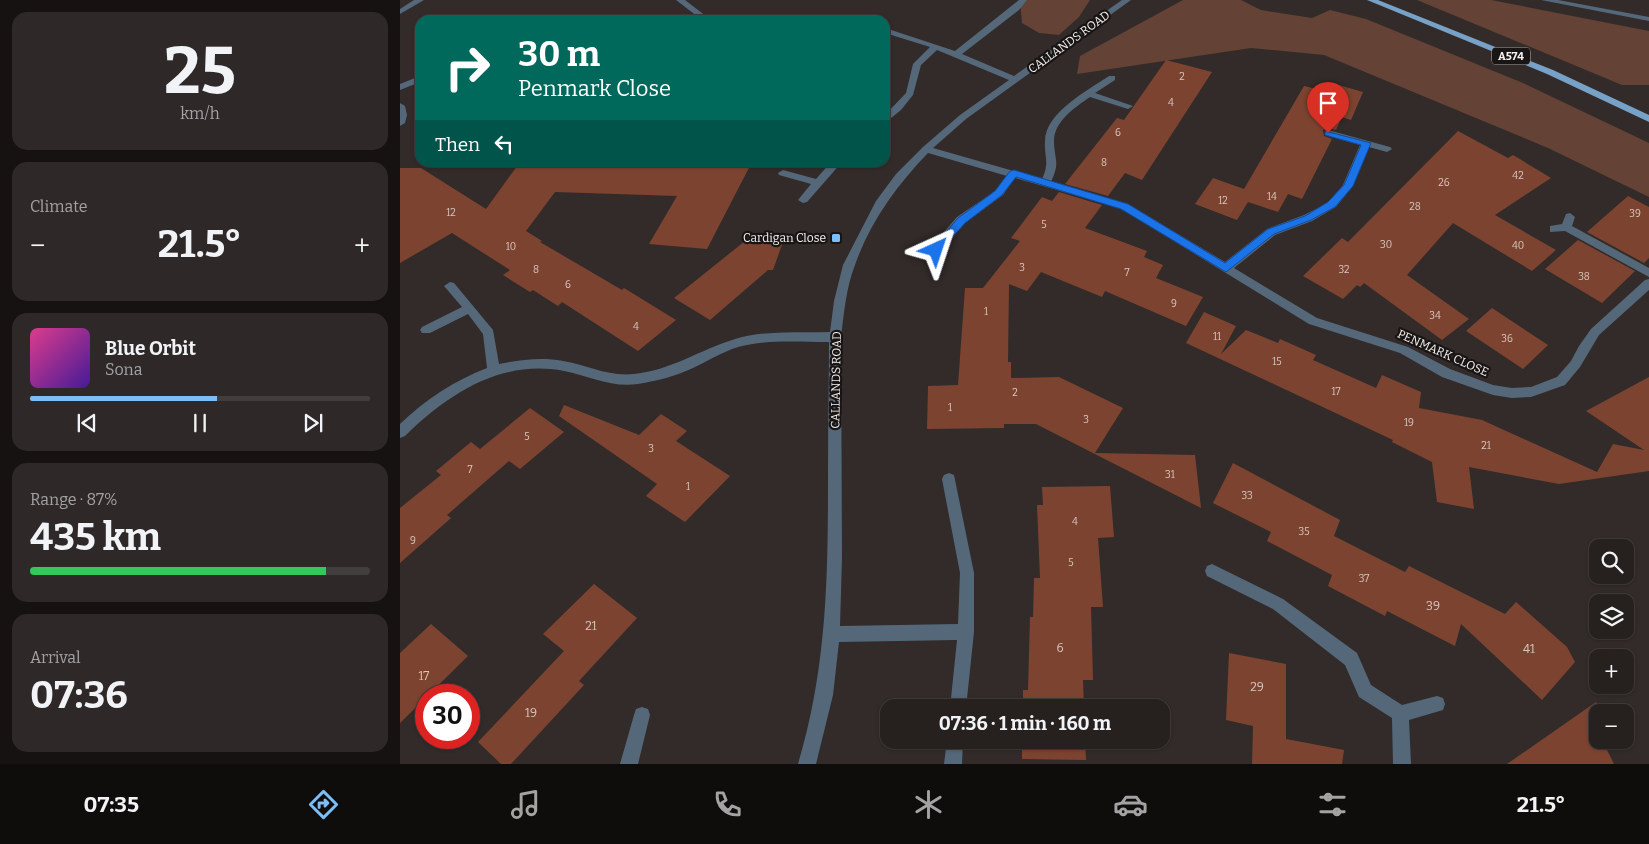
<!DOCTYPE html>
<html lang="en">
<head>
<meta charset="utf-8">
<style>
  body { margin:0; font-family:Bitter,serif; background:#2e2828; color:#f1f3f6; height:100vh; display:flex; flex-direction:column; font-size:19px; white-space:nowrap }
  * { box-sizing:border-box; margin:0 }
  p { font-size:16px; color:#a4a3a4 }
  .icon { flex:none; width:28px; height:28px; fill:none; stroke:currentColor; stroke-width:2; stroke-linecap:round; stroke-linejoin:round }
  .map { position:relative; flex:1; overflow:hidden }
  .sheet { display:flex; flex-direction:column; gap:12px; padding:12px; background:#151211; width:400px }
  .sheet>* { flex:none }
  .top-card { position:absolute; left:15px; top:15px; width:475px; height:152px; border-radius:15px; box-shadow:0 1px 4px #0004,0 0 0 1px #423e3d; background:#00695c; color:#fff; overflow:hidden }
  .fabs { position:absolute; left:1189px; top:539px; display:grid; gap:10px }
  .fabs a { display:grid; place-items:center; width:45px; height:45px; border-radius:10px; background:#26201f; box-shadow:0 1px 4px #0004,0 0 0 1px #423e3d; font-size:25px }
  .speed { position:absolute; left:15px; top:684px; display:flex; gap:10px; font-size:25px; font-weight:700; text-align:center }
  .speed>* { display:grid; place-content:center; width:65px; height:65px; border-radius:50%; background:#26201f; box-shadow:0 1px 4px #0004,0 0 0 1px #423e3d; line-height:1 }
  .speed .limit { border:8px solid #d22; background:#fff; color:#111 }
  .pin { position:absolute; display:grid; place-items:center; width:42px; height:42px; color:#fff; margin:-51px -21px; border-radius:50% 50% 50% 0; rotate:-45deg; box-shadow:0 0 5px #0007 }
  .pin .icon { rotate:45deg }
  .me { position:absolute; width:55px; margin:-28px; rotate:42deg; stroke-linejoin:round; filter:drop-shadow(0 0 4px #0008) }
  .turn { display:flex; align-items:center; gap:18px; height:105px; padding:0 20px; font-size:22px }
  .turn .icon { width:65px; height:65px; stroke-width:2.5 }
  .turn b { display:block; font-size:35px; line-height:42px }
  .then { display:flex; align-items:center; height:48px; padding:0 20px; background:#0003; gap:10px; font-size:19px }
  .big { font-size:38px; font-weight:700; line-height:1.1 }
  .sheet .widget { flex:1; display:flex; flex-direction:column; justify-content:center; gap:8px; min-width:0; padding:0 18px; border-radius:15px; background:#2e2828 }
  .sheet .dial { align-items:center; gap:0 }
  .dial b { font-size:65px; line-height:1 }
  .song { display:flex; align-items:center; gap:15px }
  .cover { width:60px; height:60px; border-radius:8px; background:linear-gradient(135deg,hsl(330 70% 55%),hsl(260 70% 35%)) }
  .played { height:5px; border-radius:2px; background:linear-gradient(90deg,#7bbef8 55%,#423e3d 55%) }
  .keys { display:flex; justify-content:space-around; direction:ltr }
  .heat { display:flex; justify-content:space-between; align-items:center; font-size:28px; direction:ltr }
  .charge { height:8px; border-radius:4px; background:linear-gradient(90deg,#34c759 87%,#423e3d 0) }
  .trip { position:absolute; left:480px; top:699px; width:290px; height:50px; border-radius:15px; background:#26201f; box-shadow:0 1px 4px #0004,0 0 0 1px #423e3d; font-weight:700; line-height:50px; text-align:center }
  .dock { display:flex; height:80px; justify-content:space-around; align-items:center; background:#0f0d0c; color:#a4a3a4 }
  .dock .icon { width:35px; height:35px }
  .dock .current { color:#7bbef8 }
  .dock b { font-size:22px; color:#f1f3f6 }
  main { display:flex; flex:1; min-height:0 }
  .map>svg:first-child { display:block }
  .green { fill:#644236 }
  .building { fill:#7c4430 }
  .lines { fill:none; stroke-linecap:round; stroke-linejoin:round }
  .minor { fill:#54687a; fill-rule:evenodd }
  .major { fill:#77a1c7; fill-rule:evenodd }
  .route { fill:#1a73e8; stroke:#114b97 }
  .poi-dot { fill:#7bbef8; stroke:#181514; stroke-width:2 }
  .labels { text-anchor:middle; stroke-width:4.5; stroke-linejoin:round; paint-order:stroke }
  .number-label { font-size:10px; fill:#d8c6c0 }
  .shield { fill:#181514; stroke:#b4b0ae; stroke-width:1 }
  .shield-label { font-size:11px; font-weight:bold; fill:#f7f2f0 }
  .street-label { font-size:12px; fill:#f7f2f0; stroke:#181514 }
  .poi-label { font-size:12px; fill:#f7f2f0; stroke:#181514; text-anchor:end }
  .near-number-label { font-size:12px; fill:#d8c6c0 }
</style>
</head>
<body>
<main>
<section class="sheet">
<div class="widget dial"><b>25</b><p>km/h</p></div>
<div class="widget"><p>Climate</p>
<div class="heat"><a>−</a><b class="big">21.5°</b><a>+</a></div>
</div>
<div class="widget">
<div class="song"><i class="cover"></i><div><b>Blue Orbit</b><p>Sona</p></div></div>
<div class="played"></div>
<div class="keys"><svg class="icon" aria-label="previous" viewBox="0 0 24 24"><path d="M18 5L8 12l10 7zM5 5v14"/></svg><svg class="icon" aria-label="pause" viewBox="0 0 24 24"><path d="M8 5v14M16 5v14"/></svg><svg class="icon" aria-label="next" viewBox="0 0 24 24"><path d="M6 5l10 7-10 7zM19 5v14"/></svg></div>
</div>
<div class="widget"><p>Range · 87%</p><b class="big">435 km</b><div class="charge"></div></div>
<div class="widget"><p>Arrival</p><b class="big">07:36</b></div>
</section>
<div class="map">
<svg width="1249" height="764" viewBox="0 0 1249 764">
  <rect width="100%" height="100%" fill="#322b29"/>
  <path class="green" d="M620,0H690L679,17L659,35L639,33L622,23Z
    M783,0H841L861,10L912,18L930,10L966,19L1123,83L1249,143V197L1148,148L924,55L851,48L677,74L680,56Z
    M1017,0H1091L1249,31V85H1222Z"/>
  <path class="building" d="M766,60L812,72L742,180L725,173L708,196L665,184L717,118L724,120Z
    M928,82L963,92L951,120L942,117L936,130L928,128L923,130L924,136L932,139L902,199L888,194L878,212L848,202L837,220L795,204L813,178L844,189L904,86L924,91Z
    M1058,131L1108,158L1113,155L1151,178L1095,215L1156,250L1132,271L1053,223L1007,275L1069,319L1042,340L964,283L960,287L957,285L943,299L903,276L942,238L948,242Z
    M120,162L313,167L315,162H352L307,249L249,244L277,196L155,192L126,231L142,241L140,242L222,290L224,288L276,320L238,351L162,302L158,306L133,290L130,292L103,275L110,270L52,233L0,263V168H21L86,209Z
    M659,192L702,205L685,228L747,251L744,257L763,265L756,278L803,297L786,326L705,291L702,297L641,272L627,291L609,284L608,362H611V378L659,377L723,408L695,453L795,455L801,508L636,424H604V428L527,429L528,386L558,385L565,288H583L620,241L611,238L642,197L652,201Z
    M1228,196L1249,207V258L1244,263L1187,232Z
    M350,237L384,239L373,270H368L310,320L274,298Z
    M1178,240L1235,271L1202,303L1145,269Z
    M1092,308L1148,345L1123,369L1066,331Z
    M804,312L836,326L821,354L846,330L878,343L880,339L916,355L913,360L976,388L982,375L1021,392L1019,408L1082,420L1197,472L1213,444L1244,450L1186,411L1249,377V471L1159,484L1069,467L1074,509L1037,502L1032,462L992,442L993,440L786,343Z
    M164,405L239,435L261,414L287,431L276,441L330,476L285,522L246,496L257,484L159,416Z
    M130,408L164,432L120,469L109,461L47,515L51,518L0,563V508L41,475L36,471L71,442L80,449Z
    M833,463L940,520L934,536L1005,572L1009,566L1105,614L1116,602L1167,647L1175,662L1142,700L1061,624L1055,646L987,611L985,616L928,586L932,575L867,541L871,532L813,503Z
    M710,486L714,537L698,538L703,607H691L693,680H683L684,708H623V690H628L630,617H633L634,578H640L637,505H643L642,487Z
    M194,584L237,618L179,681L184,685L111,764H101L78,742L164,651L143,634Z
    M31,624L68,656L0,723V653Z
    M829,653L886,664V739L944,750L942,764H852L853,726L826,720Z
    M1196,702L1201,712H1198V740H1216L1218,745L1206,748L1214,764H1107Z
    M622,740H685L686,760L622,759Z"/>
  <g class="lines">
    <path class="minor" d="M14,0H24L0,14V9Z
      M276,0H285L311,20H302Z
      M619,0H627L619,10L562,54L614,76L722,0H731L566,119L533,148L642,179C650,162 644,157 645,141C645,113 688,90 709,76H715V80L695,93L733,106L728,109L690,97C674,108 653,122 654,143C655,162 660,162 651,182L728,204L825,262L867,229L904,215L928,203L943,185L960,145L925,135V131L928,130L990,147L992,149L987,152L969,147L953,186L936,207L912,221L875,235L834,268L917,318L1008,347L1050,369L1093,385L1112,388L1131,387L1157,377L1171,361L1179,346L1191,329L1245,280L1249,279V290L1199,335L1180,367L1165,385L1131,397L1112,398L1093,395L1042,377L1000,353L909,324L720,208L615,178L603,195L565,223L539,253H531L530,250L531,247L557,217L595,191L607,176L528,153C497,185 470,222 455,265C446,288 444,313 441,337L442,557L440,626L558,624L560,573L542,479L544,475L549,473L554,475L574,573V632L566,708H550L557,640L439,642L433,695L416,764H398C428,664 428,570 428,467C428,425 429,384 429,342C399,342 367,339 338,347C322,352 308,361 293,368C276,376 257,381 238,384C212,388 189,376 164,371C101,359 48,394 5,436L0,438V424C26,399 54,381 87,368L83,334L68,314L30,333H22L20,330L22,327L62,307L44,286L50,282L54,283L93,330L99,364C120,360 141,357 163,361C187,365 209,377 234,374C272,370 299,350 335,339C365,330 398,333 430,332L434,301L443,265L476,201L496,174L523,147L560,115L609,80L537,50L521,65L513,95L501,110L485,123V115L506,93L513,64L530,47L485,33V28L555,51Z
      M1141,0H1158L1249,17V21Z
      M20,76V82L0,90V84Z
      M0,103L5,106L7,115L5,123L0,126Z
      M431,162H442L407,202L403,203L398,200L411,184L379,175L378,173L383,170L416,179Z
      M1170,213L1175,217L1172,226L1249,268V277L1165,231L1150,232V226L1162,224L1166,214Z
      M812,564L883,599L957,653L971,685L1002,705L1037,696L1043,698L1045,704L1043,710L1009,720L1011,764H993L992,718L959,697L945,665L873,609L807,576L805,571L807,566Z
      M242,707L248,709L250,715L238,764H220L234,715L236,709Z
      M547,740H563L562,764H544Z"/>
    <path class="major" d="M967,0H978L1153,70L1249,115V122L1147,74Z"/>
  </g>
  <path class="route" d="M925,131L971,143L953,186L935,207L911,220L874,234L826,272L721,209L616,177L602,195L565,223L539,252H532L531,250L558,218L595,191L610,171L614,170L728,204L825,263L868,229L905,216L928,202L944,185L961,145L925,135Z"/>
  <rect class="poi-dot" x="431" y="233" width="10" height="10" rx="2.5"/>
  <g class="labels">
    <g class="number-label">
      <text x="782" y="80">2</text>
      <text x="771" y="106">4</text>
      <text x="718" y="136">6</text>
      <text x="704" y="166">8</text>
      <text x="1118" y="179">42</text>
      <text x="1044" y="186">26</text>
      <text x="872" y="200">14</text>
      <text x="823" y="204">12</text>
      <text x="1015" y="210">28</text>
      <text x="51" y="216">12</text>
      <text x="1235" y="217">39</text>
      <text x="644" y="228">5</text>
      <text x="986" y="248">30</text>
      <text x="1118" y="249">40</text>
      <text x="111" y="250">10</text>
      <text x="622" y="271">3</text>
      <text x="136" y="273">8</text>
      <text x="944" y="273">32</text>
      <text x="727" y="276">7</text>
      <text x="1184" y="280">38</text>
      <text x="168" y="288">6</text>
      <text x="774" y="307">9</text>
      <text x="586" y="315">1</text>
      <text x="1035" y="319">34</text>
      <text x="236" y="330">4</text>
      <text x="817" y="340">11</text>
      <text x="1107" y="342">36</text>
      <text x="877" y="365">15</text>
      <text x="936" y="395">17</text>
      <text x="615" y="396">2</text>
      <text x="550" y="411">1</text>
      <text x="686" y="423">3</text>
      <text x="1009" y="426">19</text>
      <text x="127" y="440">5</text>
      <text x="1086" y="449">21</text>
      <text x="251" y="452">3</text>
      <text x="70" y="473">7</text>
      <text x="770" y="478">31</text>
      <text x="288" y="490">1</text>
      <text x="847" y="499">33</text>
      <text x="675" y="525">4</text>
      <text x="904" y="535">35</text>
      <text x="13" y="544">9</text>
      <text x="671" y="566">5</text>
      <text x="964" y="582">37</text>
    </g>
    <rect class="shield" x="1092" y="47.5" width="38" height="17" rx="4"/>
    <g class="shield-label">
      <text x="1111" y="60">A574</text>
    </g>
    <g class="street-label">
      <text transform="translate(669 42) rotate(-36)" y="4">CALLANDS ROAD</text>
      <text transform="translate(1043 353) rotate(24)" y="4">PENMARK CLOSE</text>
      <text transform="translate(436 380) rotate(-89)" y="4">CALLANDS ROAD</text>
    </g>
    <g class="poi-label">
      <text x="426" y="242">Cardigan Close</text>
    </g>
    <g class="near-number-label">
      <text x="1033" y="610">39</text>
      <text x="191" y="630">21</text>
      <text x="660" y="652">6</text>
      <text x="1129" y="653">41</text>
      <text x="24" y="680">17</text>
      <text x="857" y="691">29</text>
      <text x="131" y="717">19</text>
    </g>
  </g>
</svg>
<div class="fabs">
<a><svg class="icon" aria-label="search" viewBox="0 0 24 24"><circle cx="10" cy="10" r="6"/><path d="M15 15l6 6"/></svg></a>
<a><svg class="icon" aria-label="layers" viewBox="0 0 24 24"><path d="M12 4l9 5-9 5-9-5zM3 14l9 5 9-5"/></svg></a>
<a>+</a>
<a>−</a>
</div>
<div class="speed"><div class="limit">30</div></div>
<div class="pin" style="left:928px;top:133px;background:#d93025"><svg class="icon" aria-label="arrive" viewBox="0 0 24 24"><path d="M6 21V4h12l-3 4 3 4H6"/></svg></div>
<svg class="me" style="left:536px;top:250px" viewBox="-20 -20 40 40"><path d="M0-17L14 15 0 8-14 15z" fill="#1a73e8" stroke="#fff" stroke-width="4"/></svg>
<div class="trip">07:36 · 1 min · 160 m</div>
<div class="top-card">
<div class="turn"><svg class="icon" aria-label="right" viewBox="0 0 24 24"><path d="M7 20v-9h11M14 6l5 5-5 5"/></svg><div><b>30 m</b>Penmark Close</div></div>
<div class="then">Then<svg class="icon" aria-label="left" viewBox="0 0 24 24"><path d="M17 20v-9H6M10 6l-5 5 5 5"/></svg></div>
</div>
</div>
</main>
<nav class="dock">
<b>07:35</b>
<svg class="icon current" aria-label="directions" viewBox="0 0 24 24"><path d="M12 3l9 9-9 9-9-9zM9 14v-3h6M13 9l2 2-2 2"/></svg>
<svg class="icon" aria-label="music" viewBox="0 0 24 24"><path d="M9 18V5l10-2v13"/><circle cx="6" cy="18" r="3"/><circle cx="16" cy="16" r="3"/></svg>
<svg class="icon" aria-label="phone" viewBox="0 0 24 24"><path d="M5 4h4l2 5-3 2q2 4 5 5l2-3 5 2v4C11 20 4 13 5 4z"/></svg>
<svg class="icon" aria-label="climate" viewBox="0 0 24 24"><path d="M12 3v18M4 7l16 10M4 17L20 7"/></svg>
<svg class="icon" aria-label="car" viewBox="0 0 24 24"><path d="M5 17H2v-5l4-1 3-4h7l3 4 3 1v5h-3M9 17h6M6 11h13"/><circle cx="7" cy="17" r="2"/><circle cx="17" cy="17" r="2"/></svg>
<svg class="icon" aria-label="filters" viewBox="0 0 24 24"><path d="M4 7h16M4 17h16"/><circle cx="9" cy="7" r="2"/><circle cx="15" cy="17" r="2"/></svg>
<b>21.5°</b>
</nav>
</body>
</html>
